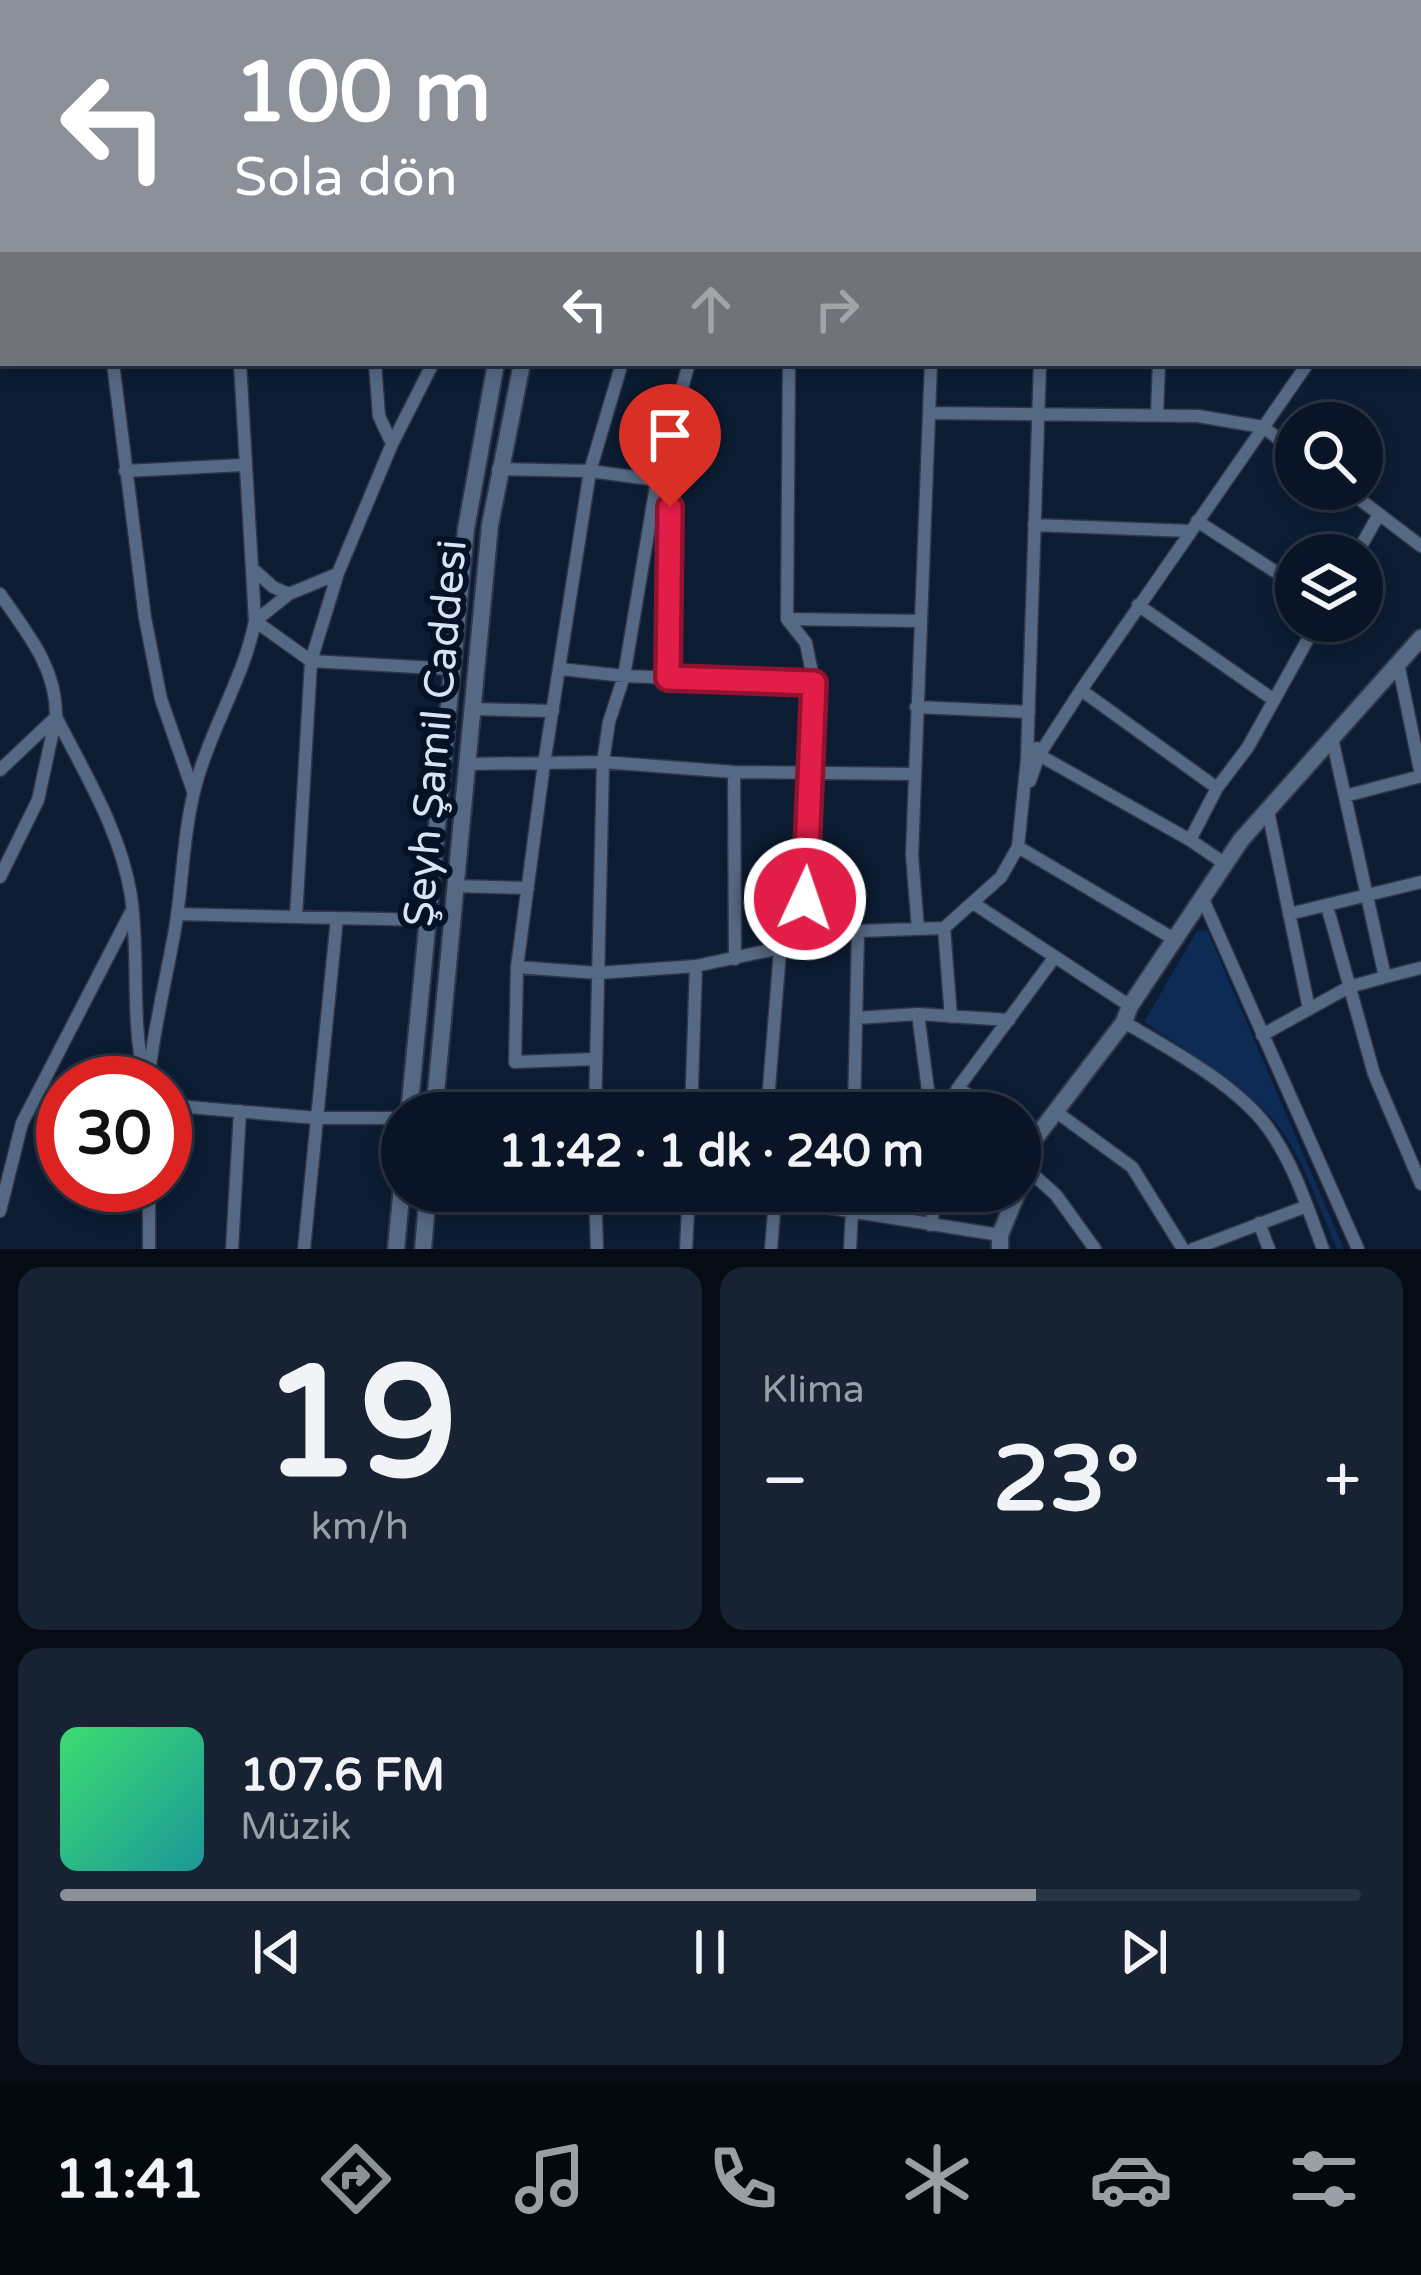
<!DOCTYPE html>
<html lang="tr">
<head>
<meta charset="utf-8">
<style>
  body { margin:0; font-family:"Varela Round",sans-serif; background:#172232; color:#f1f3f6; height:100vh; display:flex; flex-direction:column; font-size:45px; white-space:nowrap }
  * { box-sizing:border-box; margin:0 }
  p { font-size:39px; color:#999fa7 }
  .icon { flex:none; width:66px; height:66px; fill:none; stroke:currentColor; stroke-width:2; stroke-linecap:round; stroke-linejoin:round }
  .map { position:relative; height:1249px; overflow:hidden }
  .sheet { display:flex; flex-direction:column; gap:18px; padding:18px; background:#050c15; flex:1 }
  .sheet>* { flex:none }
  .guide { position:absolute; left:0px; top:0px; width:1422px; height:366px; box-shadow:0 6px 18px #0003,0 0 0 3px #293443; background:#8c9099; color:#fff; overflow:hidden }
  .tools { position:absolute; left:1275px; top:402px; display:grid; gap:24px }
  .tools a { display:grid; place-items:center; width:108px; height:108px; border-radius:50%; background:#091526; box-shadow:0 6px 18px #0003,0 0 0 3px #293443; font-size:60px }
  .speed { position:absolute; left:36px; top:1056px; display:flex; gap:24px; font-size:60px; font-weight:700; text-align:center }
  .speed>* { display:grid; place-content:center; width:156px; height:156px; border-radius:50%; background:#091526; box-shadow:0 6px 18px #0003,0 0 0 3px #293443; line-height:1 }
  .speed .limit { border:18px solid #d22; background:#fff; color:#111 }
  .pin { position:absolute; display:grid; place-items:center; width:102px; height:102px; color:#fff; margin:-123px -51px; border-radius:50% 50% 50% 0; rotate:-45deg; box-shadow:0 0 12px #0007 }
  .pin .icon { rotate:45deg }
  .me { position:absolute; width:132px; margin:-66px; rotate:3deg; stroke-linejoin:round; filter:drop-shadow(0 0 9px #0008) }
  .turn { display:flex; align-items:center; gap:42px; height:252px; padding:0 36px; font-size:54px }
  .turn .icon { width:156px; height:156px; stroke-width:2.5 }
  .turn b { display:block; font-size:84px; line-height:102px }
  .lanes { display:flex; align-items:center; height:114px; padding:0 36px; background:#0003; justify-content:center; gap:60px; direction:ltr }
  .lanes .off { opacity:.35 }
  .big { font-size:90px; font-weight:700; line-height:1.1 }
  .sheet .widget { flex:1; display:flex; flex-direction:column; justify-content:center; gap:18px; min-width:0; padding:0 42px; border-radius:24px; background:#172232 }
  .sheet .dial { align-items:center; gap:0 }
  .dial b { font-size:156px; line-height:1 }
  .song { display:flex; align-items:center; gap:36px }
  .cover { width:144px; height:144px; border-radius:18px; background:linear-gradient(135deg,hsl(140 70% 55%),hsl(180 70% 35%)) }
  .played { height:12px; border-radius:6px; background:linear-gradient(90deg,#8c9099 75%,#293443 75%) }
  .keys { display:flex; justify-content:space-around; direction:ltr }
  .heat { display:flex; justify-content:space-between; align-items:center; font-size:66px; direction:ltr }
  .sheet .tiles { flex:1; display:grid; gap:18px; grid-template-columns:1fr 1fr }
  .widget:last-child { grid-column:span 2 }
  .trip { position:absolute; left:381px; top:1092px; width:660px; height:120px; border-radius:60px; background:#091526; box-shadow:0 6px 18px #0003,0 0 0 3px #293443; font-weight:700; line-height:120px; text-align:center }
  .menu { display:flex; height:192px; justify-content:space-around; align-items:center; background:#04080f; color:#999fa7 }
  .menu .icon { width:84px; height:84px }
  .menu .current { color:#8c9099 }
  .menu b { font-size:54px; color:#f1f3f6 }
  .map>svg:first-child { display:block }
  .green { fill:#0d2b54 }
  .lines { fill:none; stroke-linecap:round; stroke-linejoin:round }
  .service-casing { stroke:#303649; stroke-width:9 }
  .minor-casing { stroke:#303649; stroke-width:15 }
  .secondary-casing { stroke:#303649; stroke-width:20 }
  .service { stroke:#566984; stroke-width:6 }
  .minor { stroke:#566984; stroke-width:12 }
  .secondary { stroke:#566984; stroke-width:16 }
  .route-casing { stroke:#92132f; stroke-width:30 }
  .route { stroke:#e11d48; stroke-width:21 }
  .labels { text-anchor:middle; stroke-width:12; stroke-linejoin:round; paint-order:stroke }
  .street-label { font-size:42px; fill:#d8e3f3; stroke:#041228 }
</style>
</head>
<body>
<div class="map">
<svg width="1421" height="1249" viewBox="0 0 1421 1249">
  <rect width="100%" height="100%" fill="#0c1c32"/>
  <path class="green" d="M1207,930L1344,1249H1337C1320,1211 1306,1165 1282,1131C1249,1085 1190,1054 1144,1022L1197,931Z"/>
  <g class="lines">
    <g class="service-casing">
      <path id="service" d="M63,0L64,3"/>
    </g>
    <g class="minor-casing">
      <path id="minor" d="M209,0L210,3
        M360,0V3
        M1287,0V3
        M148,3L155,0
        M508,3L509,0
        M735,3L736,0
        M806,3L807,0
        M935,3L936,0
        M1160,3V0
        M0,128L3,122
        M1419,246H1421
        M1419,335L1421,336
        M113,363L145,618L161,699L193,791
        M375,363L379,416L392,444L338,573L311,661L452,669
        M789,363L787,619L806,643L814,683L803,942
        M930,413L1198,416L1263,427L1296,452
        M1157,414L1159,363
        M392,444L433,363
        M498,469L590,471L657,480L670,507L668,678
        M125,471L243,465
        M1346,489L1421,546
        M1197,521L1296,585
        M1034,525L1190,531
        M1356,555L1379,514
        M253,569L273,587L289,594L337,574
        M0,594C27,633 57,668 56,717L0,770
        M289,594L255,621L311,661L296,917
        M1138,605L1274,700
        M787,619L920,621
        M1398,663L1421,775
        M561,669L624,676L814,683
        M1081,690L1217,788
        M916,707L1029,712
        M473,709L553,711
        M1332,738L1385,977L1420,968
        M1037,748L1039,755L1190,840L1224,863
        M467,764L603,762L734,772L914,774
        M734,772L735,959
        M1030,781L1039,755L1081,690L1308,363
        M1345,796L1421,776
        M1268,811L1309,1009
        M1190,840L1217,788L1248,747L1318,621
        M1018,847L1174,939
        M0,877L38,800L56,717C85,774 121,832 131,896C140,957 130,1019 145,1080
        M455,886L528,888
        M1202,897L1358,1249
        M973,903L1130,1006
        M1327,906L1374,1074L1421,1184
        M177,914L337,918
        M1289,914L1421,882
        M944,928L951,1017
        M918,929L912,855L931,363
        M517,967L598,973L696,966L858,931L944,928L1001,877L1018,847L1027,759L1040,363
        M918,1014L931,1113
        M856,1018L918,1014L1009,1020
        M1124,1022C1170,1049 1237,1085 1268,1128C1294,1164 1308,1209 1323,1249
        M1262,1035L1349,987L1385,977
        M596,1059L515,1062L517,967L544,764L590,471L622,363
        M148,1083C153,1030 166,981 175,929C183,882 183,831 196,784C211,727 244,678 255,621L240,363
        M958,1088L995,1113
        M165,1105L317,1118H402
        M1055,1111L1132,1167L1183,1249
        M595,1113L603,762L609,722L624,676L657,480L689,363
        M691,1113L696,966
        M767,1113L780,951
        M854,1113L858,931
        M944,1113L958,1088L1054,958
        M1027,1169L1056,1195L1095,1249
        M595,1191L597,1249
        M723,1191L1000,1235
        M428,1192L460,1191
        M0,1211L22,1123L131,912
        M1259,1223L1269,1249
        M930,1225L939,1191
        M149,1249V1185
        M232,1249L240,1111
        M304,1249L337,918L430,920
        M686,1249L689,1191
        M771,1249L775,1200
        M850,1249L853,1191
        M1193,1249L1307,1206"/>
    </g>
    <g class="secondary-casing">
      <path id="secondary" d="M605,3V0
        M630,3V0
        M1419,104H1421
        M1419,132H1421
        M409,1113L466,529L496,363
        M434,1113L490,525L522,363
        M1020,1187L1033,1141L1124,1022L1130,1006L1241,840L1421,638
        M396,1249L402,1186
        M423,1249L428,1191
        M1000,1249V1235L1018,1191"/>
    </g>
    <use href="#service" class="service"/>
    <use href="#minor" class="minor"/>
    <use href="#secondary" class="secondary"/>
  </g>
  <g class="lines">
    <g class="route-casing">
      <path id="route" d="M670,507L668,678L814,683L805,899"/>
    </g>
    <use href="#route" class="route"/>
  </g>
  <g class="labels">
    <g class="street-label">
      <text transform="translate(434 733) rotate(-85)" y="15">Şeyh Şamil Caddesi</text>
    </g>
  </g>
</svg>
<div class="tools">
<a><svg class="icon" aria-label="search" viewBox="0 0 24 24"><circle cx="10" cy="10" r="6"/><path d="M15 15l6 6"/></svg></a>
<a><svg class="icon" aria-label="layers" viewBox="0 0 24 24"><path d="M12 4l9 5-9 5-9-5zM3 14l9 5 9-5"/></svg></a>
</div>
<div class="speed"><div class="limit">30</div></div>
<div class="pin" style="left:670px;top:507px;background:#d93025"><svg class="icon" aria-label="arrive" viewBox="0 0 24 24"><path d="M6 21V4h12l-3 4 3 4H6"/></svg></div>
<svg class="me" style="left:805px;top:899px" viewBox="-20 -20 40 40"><circle r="17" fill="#e11d48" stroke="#fff" stroke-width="3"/><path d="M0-11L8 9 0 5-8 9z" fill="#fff"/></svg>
<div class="trip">11:42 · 1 dk · 240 m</div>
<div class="guide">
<div class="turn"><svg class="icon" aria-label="left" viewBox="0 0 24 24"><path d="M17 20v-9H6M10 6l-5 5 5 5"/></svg><div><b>100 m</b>Sola dön</div></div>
<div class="lanes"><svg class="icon" aria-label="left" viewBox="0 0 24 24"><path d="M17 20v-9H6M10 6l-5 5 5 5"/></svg><svg class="icon off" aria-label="ahead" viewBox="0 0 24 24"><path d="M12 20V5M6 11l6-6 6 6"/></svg><svg class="icon off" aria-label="right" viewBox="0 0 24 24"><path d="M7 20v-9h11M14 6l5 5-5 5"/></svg></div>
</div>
</div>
<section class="sheet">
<div class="tiles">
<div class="widget dial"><b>19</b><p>km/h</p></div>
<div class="widget"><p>Klima</p>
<div class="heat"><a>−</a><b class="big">23°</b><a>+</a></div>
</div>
<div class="widget">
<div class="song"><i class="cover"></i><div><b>107.6 FM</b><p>Müzik</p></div></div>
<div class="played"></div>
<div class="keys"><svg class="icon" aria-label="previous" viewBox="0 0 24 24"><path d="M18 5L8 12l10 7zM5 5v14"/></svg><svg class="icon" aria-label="pause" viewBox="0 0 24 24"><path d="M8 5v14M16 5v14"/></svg><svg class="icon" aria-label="next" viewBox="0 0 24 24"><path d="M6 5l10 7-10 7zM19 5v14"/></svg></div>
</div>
</div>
</section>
<nav class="menu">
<b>11:41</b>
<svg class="icon current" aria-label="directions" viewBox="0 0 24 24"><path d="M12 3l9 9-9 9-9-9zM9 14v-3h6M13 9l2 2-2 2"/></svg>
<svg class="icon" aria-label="music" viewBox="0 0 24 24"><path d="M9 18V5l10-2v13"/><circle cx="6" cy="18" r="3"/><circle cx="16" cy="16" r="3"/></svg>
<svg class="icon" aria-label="phone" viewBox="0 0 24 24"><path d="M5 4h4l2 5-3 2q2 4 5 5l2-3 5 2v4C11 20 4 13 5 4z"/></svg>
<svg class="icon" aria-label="climate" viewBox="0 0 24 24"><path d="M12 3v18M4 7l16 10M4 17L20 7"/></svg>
<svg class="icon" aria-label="car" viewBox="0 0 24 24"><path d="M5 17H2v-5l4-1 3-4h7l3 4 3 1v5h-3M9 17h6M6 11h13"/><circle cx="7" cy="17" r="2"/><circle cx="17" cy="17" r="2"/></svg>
<svg class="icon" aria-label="filters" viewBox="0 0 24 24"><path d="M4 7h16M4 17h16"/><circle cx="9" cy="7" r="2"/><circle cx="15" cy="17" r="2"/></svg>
</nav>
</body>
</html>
